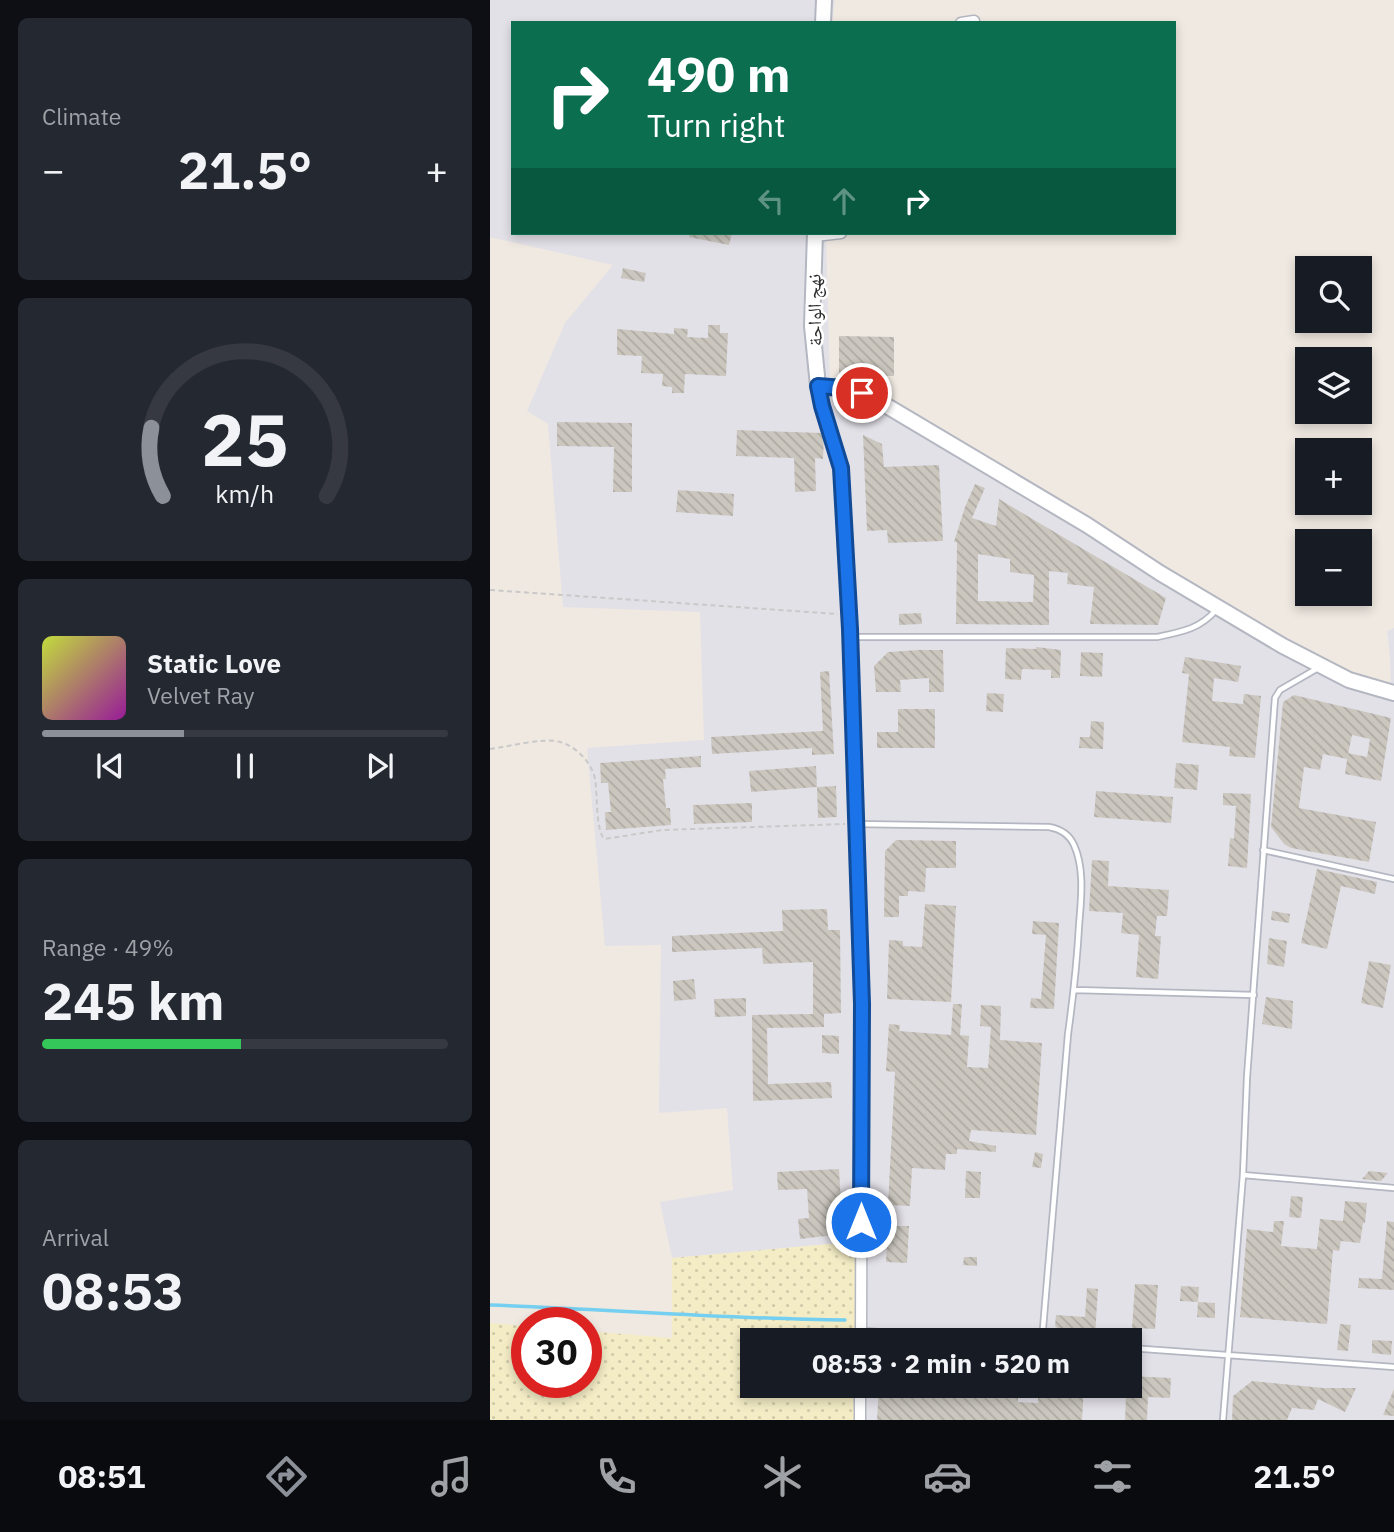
<!DOCTYPE html>
<html lang="en">
<head>
<meta charset="utf-8">
<style>
  body { margin:0; font-family:"IBM Plex Sans","Noto Naskh Arabic",sans-serif; background:#242831; color:#f1f3f6; height:100vh; display:flex; flex-direction:column; font-size:26px; white-space:nowrap }
  * { box-sizing:border-box; margin:0 }
  p { font-size:23px; color:#9ea1a6 }
  .icon { flex:none; width:38px; height:38px; fill:none; stroke:currentColor; stroke-width:2; stroke-linecap:round; stroke-linejoin:round }
  .map { position:relative; flex:1; overflow:hidden }
  .side { display:flex; flex-direction:column; gap:18px; padding:18px; background:#0d0f14; width:490px }
  .side>* { flex:none }
  .top-card { position:absolute; left:21px; top:21px; width:665px; height:214px; border-radius:0px; box-shadow:0 4px 10px #0003; background:#0b6e4f; color:#fff; overflow:hidden }
  .tools { position:absolute; left:805px; top:256px; display:grid; gap:14px }
  .tools a { display:grid; place-items:center; width:77px; height:77px; border-radius:0px; background:#171b24; box-shadow:0 4px 10px #0003; font-size:35px }
  .speed { position:absolute; left:21px; top:1307px; display:flex; gap:14px; font-size:35px; font-weight:700; text-align:center }
  .speed>* { display:grid; place-content:center; width:91px; height:91px; border-radius:50%; background:#171b24; box-shadow:0 4px 10px #0003; line-height:1 }
  .speed .limit { border:10px solid #d22; background:#fff; color:#111 }
  .pin { position:absolute; display:grid; place-items:center; width:60px; height:60px; color:#fff; margin:-30px; border:4px solid #fff; border-radius:50%; box-shadow:0 2px 7px #0007 }
  .me { position:absolute; width:77px; margin:-38px; rotate:0deg; stroke-linejoin:round; filter:drop-shadow(0 0 5px #0008) }
  .turn { display:flex; align-items:center; gap:24px; height:147px; padding:0 21px; font-size:32px }
  .turn .icon { width:91px; height:91px; stroke-width:2.5 }
  .turn b { display:block; font-size:49px; line-height:60px }
  .lanes { display:flex; align-items:center; height:66px; padding:0 21px; background:#0003; justify-content:center; gap:35px; direction:ltr }
  .lanes .off { opacity:.35 }
  .big { font-size:52px; font-weight:700; line-height:1.1 }
  .side .widget { flex:1; display:flex; flex-direction:column; justify-content:center; gap:10px; min-width:0; padding:0 24px; border-radius:10px; background:#242831 }
  .side .dial { align-items:center; gap:0 }
  .dial svg { height:182px; overflow:visible; fill:none; stroke:#363941; stroke-width:7; stroke-linecap:round; text-anchor:middle }
  .dial text { fill:#f1f3f6; stroke:none }
  .song { display:flex; align-items:center; gap:21px }
  .cover { width:84px; height:84px; border-radius:10px; background:linear-gradient(135deg,hsl(70 70% 55%),hsl(300 70% 35%)) }
  .played { height:7px; border-radius:4px; background:linear-gradient(90deg,#8c9099 35%,#363941 35%) }
  .keys { display:flex; justify-content:space-around; direction:ltr }
  .heat { display:flex; justify-content:space-between; align-items:center; font-size:38px; direction:ltr }
  .charge { height:10px; border-radius:5px; background:linear-gradient(90deg,#34c759 49%,#363941 0) }
  .trip { position:absolute; left:250px; top:1328px; width:402px; height:70px; border-radius:0px; background:#171b24; box-shadow:0 4px 10px #0003; font-weight:700; line-height:70px; text-align:center }
  .tabs { display:flex; height:112px; justify-content:space-around; align-items:center; background:#090b0e; color:#9ea1a6 }
  .tabs .icon { width:49px; height:49px }
  .tabs .selected { color:#8c9099 }
  .tabs b { font-size:32px; color:#f1f3f6 }
  main { display:flex; flex:1; min-height:0 }
  .map>svg:first-child { display:block }
  .industrial { fill:#e3e1e8 }
  .sand { fill:url(#sand-dots) }
  .lines { fill:none; stroke-linecap:round; stroke-linejoin:round }
  .stream { stroke:#75cff0; stroke-width:3.5 }
  .building { fill:url(#building-back-hatch); fill-rule:evenodd }
  .lane-casing { stroke:#b4b7c1; stroke-width:8 }
  .street-casing { stroke:#b4b7c1; stroke-width:13 }
  .secondary-casing { stroke:#b4b7c1; stroke-width:18 }
  .path { stroke:#c9c9c9; stroke-width:2; stroke-dasharray:5 3.5; stroke-linecap:butt }
  .lane { stroke:#fff; stroke-width:4.5 }
  .street { stroke:#fff; stroke-width:10 }
  .secondary { stroke:#fff; stroke-width:14 }
  .route-casing { stroke:#114b97; stroke-width:18 }
  .route { stroke:#1a73e8; stroke-width:12 }
  .labels { text-anchor:middle; stroke-width:5; stroke-linejoin:round; paint-order:stroke }
  .street-label { font-size:19px; fill:#2e2e2e; stroke:#fff }
</style>
</head>
<body>
<main>
<section class="side">
<div class="widget"><p>Climate</p>
<div class="heat"><a>−</a><b class="big">21.5°</b><a>+</a></div>
</div>
<div class="widget dial"><svg viewBox="0 0 100 80">
<path d="M14 69A42 42 0 1 1 86 69"/>
<path d="M14 69A42 42 0 0 1 9 39" stroke="#8c9099"/>
<text x="50" y="56" font-size="32" font-weight="700">25</text>
<text x="50" y="72" font-size="11">km/h</text>
</svg></div>
<div class="widget">
<div class="song"><i class="cover"></i><div><b>Static Love</b><p>Velvet Ray</p></div></div>
<div class="played"></div>
<div class="keys"><svg class="icon" aria-label="previous" viewBox="0 0 24 24"><path d="M18 5L8 12l10 7zM5 5v14"/></svg><svg class="icon" aria-label="pause" viewBox="0 0 24 24"><path d="M8 5v14M16 5v14"/></svg><svg class="icon" aria-label="next" viewBox="0 0 24 24"><path d="M6 5l10 7-10 7zM19 5v14"/></svg></div>
</div>
<div class="widget"><p>Range · 49%</p><b class="big">245 km</b><div class="charge"></div></div>
<div class="widget"><p>Arrival</p><b class="big">08:53</b></div>
</section>
<div class="map">
<svg width="904" height="1420" viewBox="0 0 904 1420">
  <defs>
    <pattern id="sand-dots" width="8" height="8" patternUnits="userSpaceOnUse" patternTransform="scale(1.75)"><rect width="8" height="8" fill="#f3ecc5"/><path d="M2 2h.1M6 6h.1" fill="none" stroke="#d1cbaa" stroke-width="1.8" stroke-linecap="round"/></pattern>
    <pattern id="building-back-hatch" width="6" height="6" patternUnits="userSpaceOnUse" patternTransform="scale(1.75)"><rect width="6" height="6" fill="#cbc7bf"/><path d="M-1 5l2 2M0 0l6 6M5-1l2 2" fill="none" stroke="#afaba4"/></pattern>
  </defs>
  <rect width="100%" height="100%" fill="#efe9e1"/>
  <path class="industrial" d="M0,0H345L342,23H23V233H336L340,387H352L605,525L758,616L855,671L901,687L900,657L897,631L904,628V1420H373V1386H640V1340H374V1241L182,1258L170,1202L243,1190L237,1108L169,1113L171,945L115,946L97,748L214,740L210,612L73,607L58,424L37,411L75,323L123,265L0,237Z"/>
  <path class="sand" d="M375,1241L374,1340H262V1386H373V1420H0V1323L37,1326V1382H96V1331L182,1338V1258Z"/>
  <g class="lines">
    <path class="stream" d="M0,1305C118,1309 236,1319 355,1320"/>
  </g>
  <path class="building" d="M200,233H242L239,245L199,237Z
    M133,268L156,273L154,282L131,278Z
    M218,325H230V333H238L236,376L195,374L194,393H182V387L172,386L173,374L151,373L152,356L127,355V329L184,334V328L198,329L197,337L218,338Z
    M349,336L404,337V376L371,375L388,384H375L354,379V376H349Z
    M67,422L142,423V492H123L124,447L67,446Z
    M247,430L332,433L334,438L333,459L325,458L326,491L305,492L304,458L246,456Z
    M373,435L392,444L394,467L449,465L453,541L398,543L397,530L377,531Z
    M485,484L495,488L482,518L506,526L509,499L524,508L676,598L668,625L600,624L604,587L577,584L578,573L559,571V625L466,624L467,542H464L475,507ZM488,554L520,559V572L544,575L543,602L488,601Z
    M188,490L244,494L243,516L186,512Z
    M431,613L432,624L409,625V614Z
    M546,647L571,650L570,678H561V670L532,669L531,680L515,679L516,648L546,649Z
    M429,650H453L454,692H439V678L410,680L411,692H386L384,666L398,652Z
    M591,652L613,653L612,677L590,676Z
    M695,657L751,666L748,682L724,678L722,701L753,704L754,694L771,696L765,758L739,756L740,747L692,742L699,674L692,673Z
    M339,671L344,754L322,755V748L222,754L221,737L333,731L330,672Z
    M497,693L514,694L513,712L496,711Z
    M804,695L901,718L891,781L855,774L858,753L877,757L880,739L862,735L857,759L833,754L830,770L814,767L809,808L886,822L879,862L801,848L794,844L781,827L793,702Z
    M408,709H445V748H387V732H408Z
    M601,721L614,722L613,749L589,748L590,737H600Z
    M211,756V767L175,769L176,779H173L176,808H180L181,825L116,830L115,812H121L118,783H111L110,763Z
    M686,763L709,765L707,790L684,788Z
    M326,766L327,787L261,792L259,771Z
    M346,786L347,817L328,818L327,787Z
    M606,791L683,797L681,823L604,817Z
    M733,793L761,794L757,868L738,866L740,838L744,839L746,806L733,805Z
    M262,803V822L204,824L203,805Z
    M406,840L466,841V868H436L435,892L418,891V896H409V917H394L395,851Z
    M602,860L619,861L618,886L679,890L677,916H667L665,936H671L668,979L646,977L649,935L631,933L633,913L599,911Z
    M827,869L887,882L885,894L851,886L837,949L811,943Z
    M435,904L466,906L461,1002L397,999L399,940L413,941V946L432,947Z
    M337,909L338,930H350L351,1013L334,1014V1027L277,1028L278,1084L341,1082L342,1098L263,1101L262,1015L323,1014V962L273,964L272,948L182,952V936L293,931L292,910Z
    M782,911L800,914L799,923L781,920Z
    M543,921L569,923L564,1009L540,1008L541,998L551,999L556,935L542,934Z
    M779,938L797,941L794,967L777,964Z
    M879,961L901,965L893,1008L871,1003Z
    M204,979L206,999L184,1001L183,981Z
    M776,997L803,1001L802,1029L772,1024Z
    M256,998V1016L225,1017L224,999Z
    M463,1004H472L470,1035L479,1036L477,1067L498,1068L501,1027L490,1026L491,1005L511,1006L510,1040L552,1043L546,1135L481,1130L479,1141L506,1146V1152L467,1149V1154H456L455,1170L422,1168L420,1206L398,1205L405,1072L396,1071L399,1024L410,1025L409,1031L461,1035Z
    M332,1035L349,1036V1054L332,1053Z
    M545,1152L553,1154L551,1168L542,1167Z
    M349,1169L353,1234L310,1239L308,1219L319,1218L317,1189L288,1190L287,1172Z
    M476,1171L491,1172L490,1198H475Z
    M879,1171L898,1173L891,1181L872,1179Z
    M801,1196L813,1197L811,1218L799,1217Z
    M855,1201L877,1203L875,1223H873L870,1243L851,1241L849,1251L843,1250L837,1324L750,1317L757,1229L783,1232L784,1221H794L791,1246L827,1249L830,1219L853,1221Z
    M897,1221L904,1222V1290L868,1288L869,1278L892,1279Z
    M398,1226H419L417,1263L396,1262Z
    M474,1257H487V1266L473,1265Z
    M645,1284L668,1285L665,1329L642,1328Z
    M691,1286L709,1287L708,1302L690,1301Z
    M597,1288L608,1289L605,1336L575,1334L565,1326L566,1315L595,1317Z
    M708,1302L725,1303V1318L707,1317Z
    M850,1324L861,1325L858,1351L847,1350Z
    M882,1340L902,1341L901,1355L882,1353Z
    M640,1376L681,1378L680,1398L658,1397L657,1420H635L636,1396L620,1395V1386H640Z
    M762,1381L833,1388H866L855,1412L828,1399L824,1410L802,1408L797,1420H742L743,1396Z
    M389,1386H528V1402L548,1403V1386H594L592,1420H387Z
    M904,1389V1416L893,1415Z"/>
  <g class="lines">
    <g class="lane-casing">
      <path id="lane" d="M362,637H667C691,632 710,629 726,610
        M366,824L559,827C571,829 579,834 584,845C595,869 591,900 589,926C587,962 583,998 578,1034L552,1340
        M773,850L904,879
        M585,990L764,995
        M753,1175L904,1188
        M372,1331L525,1340
        M640,1348L904,1367
        M733,1420L753,1175L757,1077L785,698L790,690L828,668"/>
    </g>
    <g class="street-casing">
      <path id="street" d="M471,23L484,21
        M325,236L351,233
        M328,386L332,406L351,468L361,637L372,1004L371,1340
        M370,1420V1386"/>
    </g>
    <g class="secondary-casing">
      <path id="secondary" d="M333,23L334,0
        M325,233L322,326L328,386L362,390L380,396L597,525L670,573L793,646L859,680L904,693"/>
    </g>
    <path class="path" d="M0,590L348,614
      M0,749C17,747 54,737 70,742C86,746 102,763 105,779C108,798 105,821 113,838L115,839L172,830L355,824"/>
    <use href="#lane" class="lane"/>
    <use href="#street" class="street"/>
    <use href="#secondary" class="secondary"/>
  </g>
  <g class="lines">
    <g class="route-casing">
      <path id="route" d="M371,1222L372,1004L360,629L351,468L332,406L328,386L353,388L372,393"/>
    </g>
    <use href="#route" class="route"/>
  </g>
  <g class="labels">
    <g class="street-label">
      <text transform="translate(324 310) rotate(-91)" y="7">نهج الواحة</text>
    </g>
  </g>
</svg>
<div class="tools">
<a><svg class="icon" aria-label="search" viewBox="0 0 24 24"><circle cx="10" cy="10" r="6"/><path d="M15 15l6 6"/></svg></a>
<a><svg class="icon" aria-label="layers" viewBox="0 0 24 24"><path d="M12 4l9 5-9 5-9-5zM3 14l9 5 9-5"/></svg></a>
<a>+</a>
<a>−</a>
</div>
<div class="speed"><div class="limit">30</div></div>
<div class="pin" style="left:372px;top:393px;background:#d93025"><svg class="icon" aria-label="arrive" viewBox="0 0 24 24"><path d="M6 21V4h12l-3 4 3 4H6"/></svg></div>
<svg class="me" style="left:371px;top:1222px" viewBox="-20 -20 40 40"><circle r="17" fill="#1a73e8" stroke="#fff" stroke-width="3"/><path d="M0-11L8 9 0 5-8 9z" fill="#fff"/></svg>
<div class="trip">08:53 · 2 min · 520 m</div>
<div class="top-card">
<div class="turn"><svg class="icon" aria-label="right" viewBox="0 0 24 24"><path d="M7 20v-9h11M14 6l5 5-5 5"/></svg><div><b>490 m</b>Turn right</div></div>
<div class="lanes"><svg class="icon off" aria-label="left" viewBox="0 0 24 24"><path d="M17 20v-9H6M10 6l-5 5 5 5"/></svg><svg class="icon off" aria-label="ahead" viewBox="0 0 24 24"><path d="M12 20V5M6 11l6-6 6 6"/></svg><svg class="icon" aria-label="right" viewBox="0 0 24 24"><path d="M7 20v-9h11M14 6l5 5-5 5"/></svg></div>
</div>
</div>
</main>
<nav class="tabs">
<b>08:51</b>
<svg class="icon selected" aria-label="directions" viewBox="0 0 24 24"><path d="M12 3l9 9-9 9-9-9zM9 14v-3h6M13 9l2 2-2 2"/></svg>
<svg class="icon" aria-label="music" viewBox="0 0 24 24"><path d="M9 18V5l10-2v13"/><circle cx="6" cy="18" r="3"/><circle cx="16" cy="16" r="3"/></svg>
<svg class="icon" aria-label="phone" viewBox="0 0 24 24"><path d="M5 4h4l2 5-3 2q2 4 5 5l2-3 5 2v4C11 20 4 13 5 4z"/></svg>
<svg class="icon" aria-label="climate" viewBox="0 0 24 24"><path d="M12 3v18M4 7l16 10M4 17L20 7"/></svg>
<svg class="icon" aria-label="car" viewBox="0 0 24 24"><path d="M5 17H2v-5l4-1 3-4h7l3 4 3 1v5h-3M9 17h6M6 11h13"/><circle cx="7" cy="17" r="2"/><circle cx="17" cy="17" r="2"/></svg>
<svg class="icon" aria-label="filters" viewBox="0 0 24 24"><path d="M4 7h16M4 17h16"/><circle cx="9" cy="7" r="2"/><circle cx="15" cy="17" r="2"/></svg>
<b>21.5°</b>
</nav>
</body>
</html>
